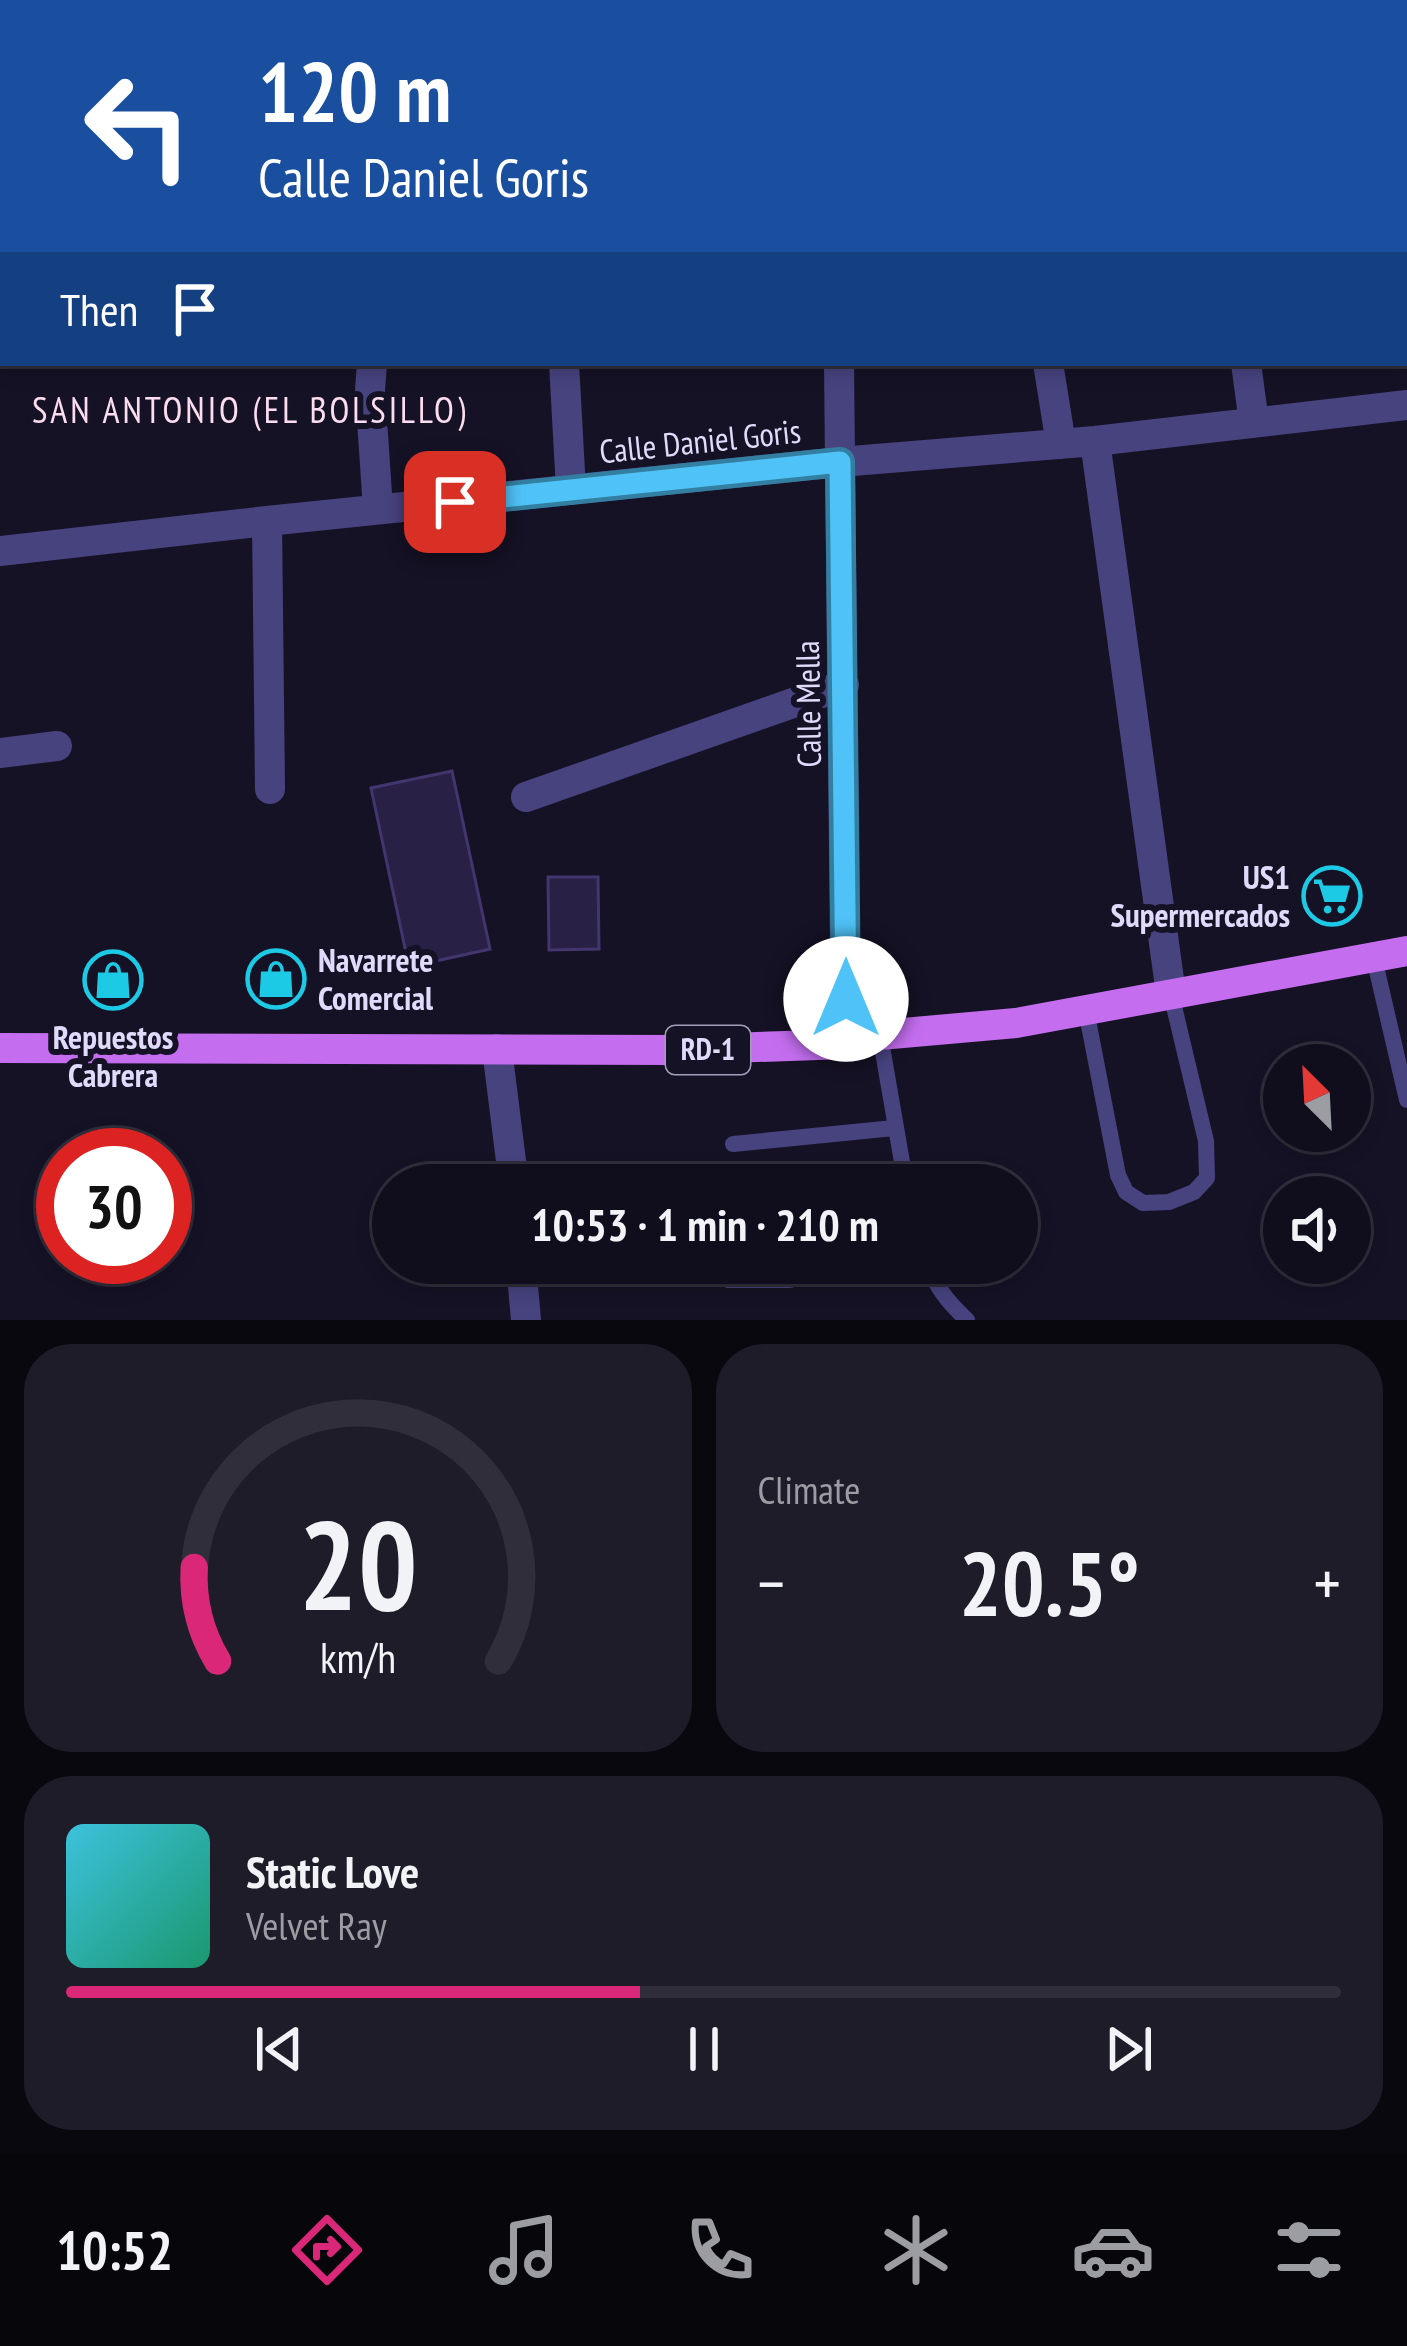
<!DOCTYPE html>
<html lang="en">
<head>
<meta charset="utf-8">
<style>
  body { margin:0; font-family:"PT Sans Narrow",sans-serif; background:#1e1c29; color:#f1f3f6; height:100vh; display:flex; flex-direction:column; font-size:45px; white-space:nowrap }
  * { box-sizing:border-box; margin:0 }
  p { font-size:39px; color:#9c9ca3 }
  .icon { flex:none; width:66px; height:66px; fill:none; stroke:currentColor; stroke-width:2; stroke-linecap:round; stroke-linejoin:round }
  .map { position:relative; height:1320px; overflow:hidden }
  .details { display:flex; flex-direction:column; gap:24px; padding:24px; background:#09080f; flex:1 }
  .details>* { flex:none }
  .hud { position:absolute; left:0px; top:0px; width:1407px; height:366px; box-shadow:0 6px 18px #0003,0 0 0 3px #302e3b; background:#1a4fa0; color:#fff; overflow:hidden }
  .needle { width:78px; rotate:336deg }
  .tools { position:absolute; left:1263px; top:1044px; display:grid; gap:24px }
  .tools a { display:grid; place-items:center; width:108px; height:108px; border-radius:50%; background:#100e1c; box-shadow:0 6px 18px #0003,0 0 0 3px #302e3b; font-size:60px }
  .speed { position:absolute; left:36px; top:1128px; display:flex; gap:24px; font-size:60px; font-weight:700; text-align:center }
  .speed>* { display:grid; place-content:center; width:156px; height:156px; border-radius:50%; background:#100e1c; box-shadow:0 6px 18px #0003,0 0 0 3px #302e3b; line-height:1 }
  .speed .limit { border:18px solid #d22; background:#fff; color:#111 }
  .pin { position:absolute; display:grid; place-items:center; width:102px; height:102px; color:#fff; margin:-51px; border-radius:24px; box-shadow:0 6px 18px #0006 }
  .me { position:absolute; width:132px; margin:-66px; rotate:0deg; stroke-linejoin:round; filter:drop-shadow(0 0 9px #0008) }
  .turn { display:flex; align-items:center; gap:42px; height:252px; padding:0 60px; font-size:54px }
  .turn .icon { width:156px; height:156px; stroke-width:2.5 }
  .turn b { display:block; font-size:84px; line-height:102px }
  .then { display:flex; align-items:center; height:114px; padding:0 60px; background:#0003; gap:24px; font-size:45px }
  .big { font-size:90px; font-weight:800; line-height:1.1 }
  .details .widget { flex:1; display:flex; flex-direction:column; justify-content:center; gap:18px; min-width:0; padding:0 42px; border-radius:48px; background:#1e1c29 }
  .details .dial { align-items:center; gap:0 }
  .dial svg { height:312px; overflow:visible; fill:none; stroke:#302e3b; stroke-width:7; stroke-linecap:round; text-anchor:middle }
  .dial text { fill:#f1f3f6; stroke:none }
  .song { display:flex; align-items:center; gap:36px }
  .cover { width:144px; height:144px; border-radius:18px; background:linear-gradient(135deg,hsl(190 70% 55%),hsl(160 70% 35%)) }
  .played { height:12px; border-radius:6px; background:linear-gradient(90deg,#db2777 45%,#302e3b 45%) }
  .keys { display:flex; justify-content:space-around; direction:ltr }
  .heat { display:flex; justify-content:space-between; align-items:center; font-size:66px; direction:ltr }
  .details .tiles { flex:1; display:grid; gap:24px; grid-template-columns:1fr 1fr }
  .widget:last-child { grid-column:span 2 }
  .trip { position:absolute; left:372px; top:1164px; width:666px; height:120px; border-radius:60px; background:#100e1c; box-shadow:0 6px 18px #0003,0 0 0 3px #302e3b; font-weight:800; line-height:120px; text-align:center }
  .tabs { display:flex; height:192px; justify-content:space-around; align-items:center; background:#06060b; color:#9c9ca3 }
  .tabs .icon { width:84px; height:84px }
  .tabs .selected { color:#db2777 }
  .tabs b { font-size:54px; color:#f1f3f6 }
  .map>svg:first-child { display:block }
  .building { fill:#292045; stroke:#43356e; stroke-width:3 }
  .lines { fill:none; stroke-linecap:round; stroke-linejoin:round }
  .lane { stroke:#47437f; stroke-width:16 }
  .street { stroke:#47437f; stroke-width:30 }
  .primary { stroke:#c46eef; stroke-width:30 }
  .route-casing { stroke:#337fa1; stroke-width:30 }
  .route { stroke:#4fc3f7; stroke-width:21 }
  .labels { text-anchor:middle; stroke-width:12; stroke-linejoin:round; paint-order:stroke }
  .shield { fill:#161226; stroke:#a39fbb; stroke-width:3 }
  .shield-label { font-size:30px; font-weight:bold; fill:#e0dbfb }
  .street-label { font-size:33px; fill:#e0dbfb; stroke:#161226 }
  .poi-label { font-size:33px; font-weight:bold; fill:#e0dbfb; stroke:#161226; text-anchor:end }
  .neighbourhood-label { font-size:36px; letter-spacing:3px; fill:#fbddef; stroke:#161226 }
</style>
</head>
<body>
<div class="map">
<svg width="1407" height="1320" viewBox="0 0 1407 1320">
  <rect width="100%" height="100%" fill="#161226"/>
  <path class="building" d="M452,771L490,949L409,967L371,788Z
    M548,877H598L599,949L549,950Z"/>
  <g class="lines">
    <path class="lane" d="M1374,958L1407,1100
      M1086,1010L1118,1175L1126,1192L1143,1203L1169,1202L1194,1192L1207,1178L1206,1141L1171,994
      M880,1035L906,1185
      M733,1144L894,1128
      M715,1263L728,1280H790
      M928,1263C935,1287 949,1303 967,1320"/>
    <path class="street" d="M137,0V3
      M413,0L414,3
      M550,0V3
      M836,0V3
      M989,0L990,3
      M0,125L3,124
      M1404,235H1407
      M372,363L370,390L378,509
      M564,363L571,490
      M839,363L846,1044
      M1048,363L1061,444
      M1246,363L1254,423
      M1095,441L1171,994
      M267,521L270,789
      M0,551L267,521L840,462L1095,441L1407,405
      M0,753L57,746
      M526,797L844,685
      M497,1049L514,1185
      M521,1263L526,1320"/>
    <path class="primary" d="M0,1048L671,1050L846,1044L880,1035L1016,1023L1407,951"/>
  </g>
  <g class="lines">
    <g class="route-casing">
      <path id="route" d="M455,502L840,462L846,999"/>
    </g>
    <use href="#route" class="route"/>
  </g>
  <defs>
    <g id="supermarket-ring" transform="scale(3)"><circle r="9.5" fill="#161226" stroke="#1ccae6" stroke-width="1.5"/><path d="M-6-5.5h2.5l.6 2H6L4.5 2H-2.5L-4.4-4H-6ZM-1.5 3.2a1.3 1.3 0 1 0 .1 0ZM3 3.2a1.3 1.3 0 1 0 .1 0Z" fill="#1ccae6"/></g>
    <g id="shop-ring" transform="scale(3)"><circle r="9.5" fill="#161226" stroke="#1ccae6" stroke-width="1.5"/><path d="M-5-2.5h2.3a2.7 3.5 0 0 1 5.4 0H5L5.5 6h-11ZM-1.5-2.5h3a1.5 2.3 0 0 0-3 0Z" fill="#1ccae6"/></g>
  </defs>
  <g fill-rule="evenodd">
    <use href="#supermarket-ring" x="1332" y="896"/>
    <use href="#shop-ring" x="276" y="979"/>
    <use href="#shop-ring" x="113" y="980"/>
  </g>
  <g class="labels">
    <rect class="shield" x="666" y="1026" width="84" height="48" rx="9"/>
    <g class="shield-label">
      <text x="708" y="1060">RD-1</text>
    </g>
    <g class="street-label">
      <text transform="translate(700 441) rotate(-6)" y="12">Calle Daniel Goris</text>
      <text transform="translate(808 704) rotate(-91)" y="12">Calle Mella</text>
    </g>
    <g class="poi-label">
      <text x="1290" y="889">US1<tspan x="1290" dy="38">Supermercados</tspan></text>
      <text x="318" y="972" text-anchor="start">Navarrete<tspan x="318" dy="38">Comercial</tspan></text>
      <text x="113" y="1049" text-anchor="middle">Repuestos<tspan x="113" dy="38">Cabrera</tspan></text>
    </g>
    <g class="neighbourhood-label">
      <text x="250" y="423">SAN ANTONIO (EL BOLSILLO)</text>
    </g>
  </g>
</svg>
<div class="tools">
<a><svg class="needle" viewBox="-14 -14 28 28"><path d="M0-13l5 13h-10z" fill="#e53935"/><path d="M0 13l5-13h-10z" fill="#9c9ca3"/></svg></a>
<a><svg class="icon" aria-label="sound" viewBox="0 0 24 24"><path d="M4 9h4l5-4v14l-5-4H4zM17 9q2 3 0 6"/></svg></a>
</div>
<div class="speed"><div class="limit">30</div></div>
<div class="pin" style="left:455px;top:502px;background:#d93025"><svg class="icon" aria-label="arrive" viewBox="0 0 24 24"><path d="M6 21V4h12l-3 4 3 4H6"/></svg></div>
<svg class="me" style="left:846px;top:999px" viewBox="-20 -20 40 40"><circle r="19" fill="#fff"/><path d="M0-13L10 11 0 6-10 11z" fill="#4fc3f7"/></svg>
<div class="trip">10:53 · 1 min · 210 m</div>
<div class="hud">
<div class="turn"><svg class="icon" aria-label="left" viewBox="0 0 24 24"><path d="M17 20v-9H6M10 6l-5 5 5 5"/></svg><div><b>120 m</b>Calle Daniel Goris</div></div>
<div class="then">Then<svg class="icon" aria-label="arrive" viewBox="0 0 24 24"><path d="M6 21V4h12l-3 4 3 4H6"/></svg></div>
</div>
</div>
<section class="details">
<div class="tiles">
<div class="widget dial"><svg viewBox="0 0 100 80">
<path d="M14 69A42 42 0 1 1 86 69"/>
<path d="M14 69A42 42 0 0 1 8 45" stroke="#db2777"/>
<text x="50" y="56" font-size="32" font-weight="700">20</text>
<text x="50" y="72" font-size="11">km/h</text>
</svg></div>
<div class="widget"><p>Climate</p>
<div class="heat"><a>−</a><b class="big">20.5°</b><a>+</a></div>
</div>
<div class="widget">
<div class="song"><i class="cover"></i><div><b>Static Love</b><p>Velvet Ray</p></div></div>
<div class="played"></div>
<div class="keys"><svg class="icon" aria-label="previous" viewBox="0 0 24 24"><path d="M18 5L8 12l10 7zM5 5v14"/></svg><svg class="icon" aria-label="pause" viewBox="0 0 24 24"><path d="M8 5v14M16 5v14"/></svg><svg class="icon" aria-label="next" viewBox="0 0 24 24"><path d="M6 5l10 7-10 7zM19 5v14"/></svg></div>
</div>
</div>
</section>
<nav class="tabs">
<b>10:52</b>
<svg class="icon selected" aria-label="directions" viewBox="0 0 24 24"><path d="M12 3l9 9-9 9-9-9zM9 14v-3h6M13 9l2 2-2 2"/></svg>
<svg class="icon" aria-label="music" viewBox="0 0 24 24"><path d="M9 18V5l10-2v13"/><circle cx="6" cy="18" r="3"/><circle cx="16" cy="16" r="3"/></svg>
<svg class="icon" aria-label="phone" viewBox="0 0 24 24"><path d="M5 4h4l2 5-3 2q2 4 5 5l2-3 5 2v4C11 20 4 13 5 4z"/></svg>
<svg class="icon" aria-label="climate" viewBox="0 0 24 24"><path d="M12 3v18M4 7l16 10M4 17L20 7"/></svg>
<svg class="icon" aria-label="car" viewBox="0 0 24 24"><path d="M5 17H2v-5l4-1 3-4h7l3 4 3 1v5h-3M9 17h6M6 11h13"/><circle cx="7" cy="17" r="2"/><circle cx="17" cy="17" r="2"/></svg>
<svg class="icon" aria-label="filters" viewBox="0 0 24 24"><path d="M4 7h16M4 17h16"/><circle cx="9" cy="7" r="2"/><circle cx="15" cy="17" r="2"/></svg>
</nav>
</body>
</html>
